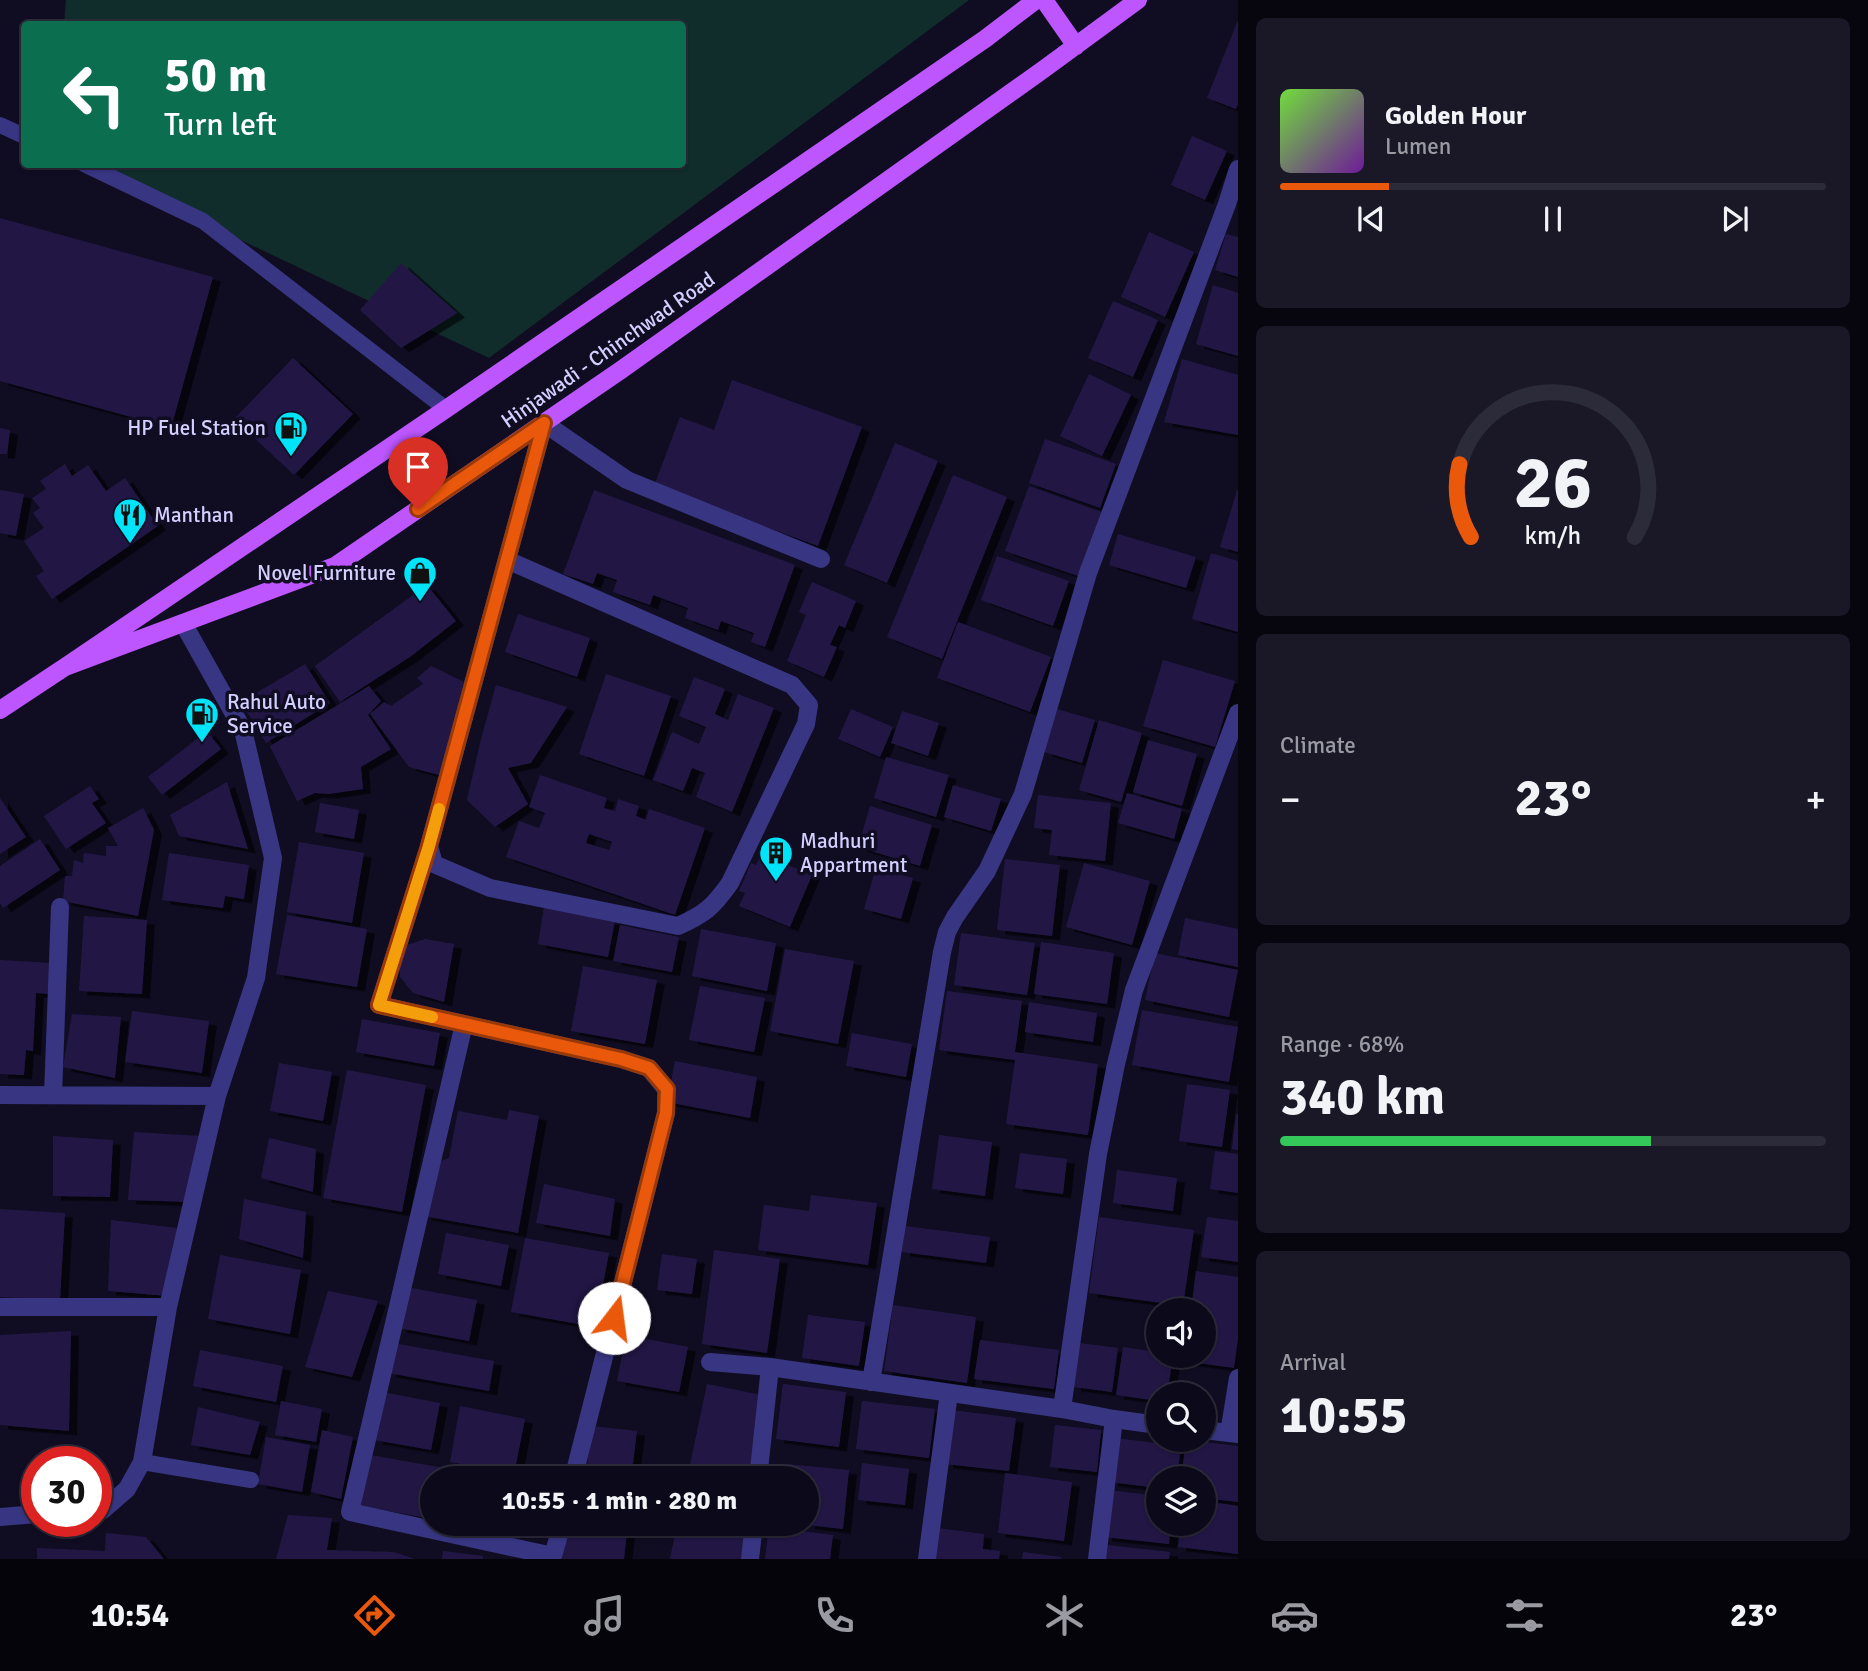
<!DOCTYPE html>
<html lang="en">
<head>
<meta charset="utf-8">
<style>
  body { margin:0; font-family:Signika,sans-serif; background:#1a1827; color:#f1f3f6; height:100vh; display:flex; flex-direction:column; font-size:26px; white-space:nowrap }
  * { box-sizing:border-box; margin:0 }
  p { font-size:23px; color:#9a9aa2 }
  .icon { flex:none; width:38px; height:38px; fill:none; stroke:currentColor; stroke-width:2; stroke-linecap:round; stroke-linejoin:round }
  .map { position:relative; flex:1; overflow:hidden }
  .side { display:flex; flex-direction:column; gap:18px; padding:18px; background:#07060e; width:630px }
  .side>* { flex:none }
  .top-card { position:absolute; left:21px; top:21px; width:665px; height:147px; border-radius:7px; box-shadow:0 2px 5px #0004,0 0 0 2px #2c2b39; background:#0b6e4f; color:#fff; overflow:hidden }
  .controls { position:absolute; left:1146px; top:1298px; display:grid; gap:14px }
  .controls a { display:grid; place-items:center; width:70px; height:70px; border-radius:50%; background:#0c0a1a; box-shadow:0 2px 5px #0004,0 0 0 2px #2c2b39; font-size:35px }
  .speed { position:absolute; left:21px; top:1446px; display:flex; gap:14px; font-size:35px; font-weight:700; text-align:center }
  .speed>* { display:grid; place-content:center; width:91px; height:91px; border-radius:50%; background:#0c0a1a; box-shadow:0 2px 5px #0004,0 0 0 2px #2c2b39; line-height:1 }
  .speed .limit { border:10px solid #d22; background:#fff; color:#111 }
  .pin { position:absolute; display:grid; place-items:center; width:60px; height:60px; color:#fff; margin:-72px -30px; border-radius:50% 50% 50% 0; rotate:-45deg; box-shadow:0 0 7px #0007 }
  .pin .icon { rotate:45deg }
  .me { position:absolute; width:77px; margin:-38px; rotate:15deg; stroke-linejoin:round; filter:drop-shadow(0 0 5px #0008) }
  .turn { display:flex; align-items:center; gap:24px; height:147px; padding:0 28px; font-size:32px }
  .turn .icon { width:91px; height:91px; stroke-width:2.5 }
  .turn b { display:block; font-size:49px; line-height:60px }
  .big { font-size:52px; font-weight:700; line-height:1.1 }
  .side .widget { flex:1; display:flex; flex-direction:column; justify-content:center; gap:10px; min-width:0; padding:0 24px; border-radius:10px; background:#1a1827 }
  .side .dial { align-items:center; gap:0 }
  .dial svg { height:182px; overflow:visible; fill:none; stroke:#2c2b39; stroke-width:7; stroke-linecap:round; text-anchor:middle }
  .dial text { fill:#f1f3f6; stroke:none }
  .song { display:flex; align-items:center; gap:21px }
  .cover { width:84px; height:84px; border-radius:10px; background:linear-gradient(135deg,hsl(100 70% 55%),hsl(280 70% 35%)) }
  .played { height:7px; border-radius:4px; background:linear-gradient(90deg,#ea580c 20%,#2c2b39 20%) }
  .keys { display:flex; justify-content:space-around; direction:ltr }
  .heat { display:flex; justify-content:space-between; align-items:center; font-size:38px; direction:ltr }
  .charge { height:10px; border-radius:5px; background:linear-gradient(90deg,#34c759 68%,#2c2b39 0) }
  .trip { position:absolute; left:420px; top:1466px; width:399px; height:70px; border-radius:35px; background:#0c0a1a; box-shadow:0 2px 5px #0004,0 0 0 2px #2c2b39; font-weight:700; line-height:70px; text-align:center }
  .tabs { display:flex; height:112px; justify-content:space-around; align-items:center; background:#05040a; color:#9a9aa2 }
  .tabs .icon { width:49px; height:49px }
  .tabs .active { color:#ea580c }
  .tabs b { font-size:32px; color:#f1f3f6 }
  main { display:flex; flex:1; min-height:0 }
  .map>svg:first-child { display:block }
  .green { fill:#102d2b }
  .building { fill:#211844; fill-rule:evenodd; filter:url(#shadow) }
  .lines { fill:none; stroke-linecap:round; stroke-linejoin:round }
  .service { stroke:#383683; stroke-width:16 }
  .minor { stroke:#383683; stroke-width:18 }
  .primary { stroke:#bd56ff; stroke-width:18 }
  .route-casing { stroke:#983908; stroke-width:18 }
  .route { stroke:#ea580c; stroke-width:12 }
  .slow { stroke:#f59e0b; stroke-width:12 }
  .labels { text-anchor:middle; stroke-width:7; stroke-linejoin:round; paint-order:stroke }
  .street-label { font-size:21px; fill:#d3cfff; stroke:#100d23 }
  .poi-label { font-size:21px; fill:#d3cfff; stroke:#100d23; text-anchor:start }
</style>
</head>
<body>
<main>
<div class="map">
<svg width="1238" height="1559" viewBox="0 0 1238 1559">
  <defs>
    <filter id="shadow"><feDropShadow dx="8" dy="4.5" stdDeviation="0" flood-color="#0009"/></filter>
  </defs>
  <rect width="100%" height="100%" fill="#100d23"/>
  <path class="green" d="M66,0H969L489,358L83,165L682,164V24H64Z"/>
  <path class="building" d="M1238,20V104L1236,109L1207,98Z
    M1192,136L1227,151L1205,200L1171,185Z
    M0,218L213,277L171,428L0,381Z
    M1149,232L1194,252L1165,317L1121,297Z
    M1226,234L1238,237V277L1215,270Z
    M401,263L457,313L401,348L360,310Z
    M1213,285L1238,293V356L1196,344Z
    M1113,301L1158,320L1133,377L1088,358Z
    M293,358L353,414L294,475L234,419Z
    M1182,359L1238,375V435L1164,422Z
    M1089,374L1131,395L1102,456L1060,436Z
    M732,380L862,427L818,546L654,486L680,417L714,430Z
    M0,428L10,430L7,454H0Z
    M1045,439L1116,464L1100,508L1029,483Z
    M895,443L938,461L887,583L844,565Z
    M65,464L72,476L88,465L106,491L125,478L158,526L52,599L36,576L44,571L24,541L44,528L33,513L40,508L32,498L46,489L40,481Z
    M953,475L1007,497L942,659L887,637Z
    M1029,486L1104,513L1081,577L1005,551Z
    M0,490L24,494L16,536L0,533Z
    M594,490L795,565L765,647L751,642L754,633L721,621L718,630L685,618L688,608L653,595L650,605L613,592L617,580L597,573L593,584L563,574Z
    M1237,490H1238V552L1220,547Z
    M1118,534L1196,557L1186,588L1109,565Z
    M1211,553L1238,561V632L1192,619Z
    M997,556L1069,581L1053,626L981,600Z
    M812,582L856,601L845,628L839,625L830,645L837,647L824,677L787,661L806,615L799,612Z
    M427,585L456,621L410,657L340,702L315,666Z
    M518,614L590,638L577,677L505,652Z
    M958,622L1051,657L1030,712L937,678Z
    M1163,660L1235,681L1215,747L1143,726Z
    M305,664L330,703L266,743L241,702Z
    M431,666L464,682L439,775L409,767L370,714L384,702L391,706L423,684L417,678Z
    M606,674L671,696L644,776L579,754Z
    M694,677L725,689L715,714L728,720L738,694L774,708L732,812L696,797L705,773L692,768L683,791L653,780L672,732L699,744L706,727L679,716Z
    M496,685L567,707L531,763L508,768L528,804L495,827L467,800L481,739Z
    M369,686L381,701L368,715L391,749L361,767L363,789L329,794L315,793L297,801L270,746Z
    M851,709L893,727L880,757L838,739Z
    M1057,709L1095,720L1082,763L1044,752Z
    M902,711L939,723L928,756L891,743Z
    M1099,720L1142,733L1121,802L1079,790Z
    M207,731L221,749L162,795L148,777Z
    M1148,740L1197,754L1182,806L1133,792Z
    M886,757L949,775L936,817L874,798Z
    M540,775L607,798L604,808L615,811L618,799L639,806L636,816L646,820L649,809L705,828L675,915L506,857L519,821L539,828L545,813L529,807ZM589,834L612,842L609,850L586,843Z
    M227,782L248,849L179,836L170,815Z
    M953,785L1001,799L991,831L944,817Z
    M90,786L99,799L92,803L106,823L66,849L44,816Z
    M1127,793L1182,809L1174,839L1118,823Z
    M1038,795L1111,803L1105,861L1049,855L1052,830L1034,828Z
    M0,798L26,837L0,854Z
    M320,803L359,810L354,839L315,832Z
    M870,806L932,825L920,866L858,847Z
    M143,808L154,830L138,916L63,901L65,876H72L74,860L83,863L84,853L106,856V846H118L108,828Z
    M40,839L60,870L3,908L0,903V866Z
    M299,842L364,853L352,923L287,912Z
    M169,853L249,865L244,899L225,896L223,908L162,900Z
    M761,854L812,875L790,927L739,906L745,893L739,891L751,863L756,865Z
    M1005,859L1060,865L1052,936L997,930Z
    M1084,863L1150,881L1132,945L1066,927Z
    M876,867L913,878L901,919L864,909Z
    M544,907L615,921L608,957L538,944Z
    M287,915L367,929L357,987L276,974Z
    M84,916L147,920L142,994L79,991Z
    M1185,918L1238,929V967L1178,955Z
    M620,925L679,937L672,972L613,961Z
    M701,929L776,943L767,991L692,976Z
    M961,933L1035,943L1027,995L954,985Z
    M425,939L454,944L444,1002L413,993L400,977V959L407,945Z
    M1041,942L1114,953L1107,1004L1034,994Z
    M785,949L854,961L838,1044L770,1031Z
    M1155,953L1238,970L1229,1017L1145,1000Z
    M0,960L50,963L49,994L36,993L33,1051L26,1050L24,1075L0,1074Z
    M583,966L657,980L645,1044L571,1031Z
    M700,986L765,998L754,1052L689,1040Z
    M947,991L1022,1001L1015,1052L1098,1064L1088,1135L1006,1124L1015,1060L939,1050Z
    M1029,1002L1097,1013L1093,1042L1025,1032Z
    M1142,1010L1238,1027L1229,1082L1132,1065Z
    M132,1011L209,1021L202,1073L125,1062Z
    M72,1014L121,1017L115,1078L63,1067Z
    M362,1019L440,1033L434,1066L356,1052Z
    M852,1033L912,1044L906,1077L846,1066Z
    M675,1061L757,1077L750,1118L667,1102Z
    M279,1063L332,1072L323,1121L270,1111Z
    M347,1070L426,1085L402,1212L323,1198Z
    M1187,1084L1230,1090L1222,1147L1179,1141Z
    M509,1110L539,1116L518,1233L423,1216L436,1163L449,1158L458,1111L507,1120Z
    M1236,1114H1238V1150L1232,1149Z
    M134,1132L201,1136L190,1202L128,1200Z
    M939,1135L992,1142L985,1196L932,1189Z
    M53,1136L113,1140L110,1197L53,1196Z
    M269,1138L316,1149L313,1192L261,1178Z
    M1215,1151L1238,1154V1193L1210,1189Z
    M1020,1153L1067,1159L1063,1194L1015,1188Z
    M1117,1170L1177,1178L1173,1211L1113,1203Z
    M544,1184L615,1199L610,1236L536,1223Z
    M811,1195L877,1203L868,1265L758,1250L764,1205L809,1211Z
    M244,1199L306,1212L303,1258L239,1239Z
    M0,1209L65,1213L60,1300L0,1297Z
    M1099,1217L1194,1230L1183,1306L1089,1293Z
    M1207,1217L1238,1221V1262L1201,1257Z
    M111,1220L177,1228L168,1296L108,1291Z
    M905,1226L990,1237L986,1263L902,1252Z
    M446,1233L509,1245L501,1286L438,1274Z
    M525,1238L609,1253L595,1327L511,1312Z
    M714,1250L780,1259L767,1353L702,1344Z
    M662,1254L697,1259L692,1294L657,1290Z
    M220,1255L301,1270L290,1334L208,1319Z
    M1196,1271L1238,1277V1338L1234,1368L1184,1361V1356H1204V1311H1191Z
    M406,1287L477,1300L469,1341L398,1328Z
    M328,1291L378,1301L352,1377L305,1367Z
    M893,1305L976,1317L967,1383L884,1371Z
    M808,1315L865,1322L859,1366L802,1358Z
    M71,1331L69,1431L0,1425V1335Z
    M626,1335L688,1347L679,1392L617,1381Z
    M980,1340L1059,1350L1054,1389L974,1379Z
    M393,1343L494,1361L489,1391L388,1373Z
    M1079,1343L1118,1348L1112,1392L1073,1387Z
    M1123,1347L1158,1352V1356H1173L1167,1395H1158V1401L1116,1395Z
    M200,1350L283,1366L276,1402L193,1386Z
    M707,1384L766,1396L756,1479H687Z
    M783,1384L846,1392L839,1447L776,1439Z
    M382,1392L440,1403L431,1450L374,1440Z
    M281,1401L322,1409L316,1442L275,1435Z
    M862,1401L935,1409L929,1458L856,1449Z
    M460,1406L525,1419L514,1474L450,1462Z
    M198,1407L260,1422L250,1455L191,1445Z
    M951,1410L1016,1418L1009,1471L945,1464Z
    M1055,1425L1101,1430L1097,1472L1050,1467Z
    M592,1426L637,1431L632,1472L587,1467Z
    M322,1430L353,1437L341,1499L311,1492Z
    M266,1437L310,1445L302,1492L258,1484Z
    M1115,1438L1181,1446L1177,1479H1158V1488L1110,1482Z
    M1186,1440L1238,1446V1502L1204,1498V1479H1181Z
    M370,1455L444,1468L442,1479H432V1519L361,1506Z
    M862,1463L909,1469L905,1505L858,1500Z
    M786,1464L849,1470L843,1529L807,1525V1479H785Z
    M582,1470L640,1477L639,1479H580Z
    M1005,1473L1072,1482L1064,1541L998,1533Z
    M1109,1490L1158,1496V1524H1171L1169,1544L1104,1537Z
    M1204,1501L1238,1506V1554L1178,1547L1181,1524H1204Z
    M288,1515L332,1518L327,1550L394,1552L415,1559H276Z
    M566,1524L627,1532L624,1559H562Z
    M677,1524H750L746,1559H670Z
    M769,1527L833,1535L830,1559H765Z
    M937,1528L984,1534L983,1549L1000,1551L999,1559H933Z
    M106,1533L146,1537L164,1559H37V1548L105,1551Z
    M1107,1545L1170,1552L1169,1559H1105Z
    M443,1551L483,1556V1559H442Z
    M1023,1552L1061,1557V1559H1022Z"/>
  <g class="lines">
    <path class="service" d="M0,125L24,136
      M84,164L203,221L446,409
      M142,1462L251,1480"/>
    <path class="minor" d="M507,560L792,685L809,705L806,724L730,883C713,907 705,914 678,926L490,888L434,864L429,846L544,423L627,480L821,559
      M429,847L379,1005L621,1059L649,1068L666,1089V1113L573,1479
      M464,1024L350,1512L553,1556L562,1524
      M0,1095L217,1096
      M53,1095L60,907
      M0,1307H168
      M710,1362L770,1367L1062,1409L1114,1419L1158,1425
      M871,1382L942,952L947,932L955,917L987,871L1023,794L1088,573L1227,204L1238,169
      M1062,1409L1098,1154L1116,1064L1134,990L1238,713
      M1204,1430L1238,1434
      M1229,1433L1238,1378
      M758,1479L770,1367
      M96,1510H103L127,1489L142,1462L168,1307L217,1096L256,978L273,858L243,730L183,623
      M0,1517L37,1514
      M750,1559L754,1524
      M927,1559L949,1393
      M1097,1559L1114,1419"/>
    <path class="primary" d="M1044,0L1076,46
      M65,667L335,566L621,370L1044,69L1138,0
      M0,710L65,667L446,409L985,39L1036,0"/>
  </g>
  <g class="lines">
    <g class="route-casing">
      <path id="route" d="M418,509L544,423L429,846L379,1005L621,1059L649,1068L667,1089L666,1113L614,1318"/>
    </g>
    <use href="#route" class="route"/>
    <path class="slow" d="M432,1017L379,1005L429,846L439,809"/>
  </g>
  <defs>
    <g id="fuel-pin" transform="scale(1.75)"><path d="M0 17L-7.5 6A9.5 9.5 0 1 1 7.5 6Z" fill="#00e4fa" stroke="#100d23"/><path d="M-5.5-6h7V0h2V4h1.3V-2.5L3-4.5l.8-.8L6-3V5H2.5V1h-1V6h-7ZM-4.2-4.7v3.2H.2V-4.7Z" fill="#111"/></g>
    <g id="restaurant-pin" transform="scale(1.75)"><path d="M0 17L-7.5 6A9.5 9.5 0 1 1 7.5 6Z" fill="#00e4fa" stroke="#100d23"/><path d="M-5-6h1v4h1v-4h1v4h1v-4h1v5L-1.5 .5V6h-2V.5L-5-1ZM5-6V6H3V1.5H1.5Q1.5-4 5-6Z" fill="#111"/></g>
    <g id="shop-pin" transform="scale(1.75)"><path d="M0 17L-7.5 6A9.5 9.5 0 1 1 7.5 6Z" fill="#00e4fa" stroke="#100d23"/><path d="M-5-2.5h2.3a2.7 3.5 0 0 1 5.4 0H5L5.5 6h-11ZM-1.5-2.5h3a1.5 2.3 0 0 0-3 0Z" fill="#111"/></g>
    <g id="building-pin" transform="scale(1.75)"><path d="M0 17L-7.5 6A9.5 9.5 0 1 1 7.5 6Z" fill="#00e4fa" stroke="#100d23"/><path d="M-4-6H4V6H1V3H-1V6H-4ZM-2.5-4.3h1.7v1.8h-1.7ZM.8-4.3h1.7v1.8H.8ZM-2.5-1h1.7V.8h-1.7ZM.8-1h1.7V.8H.8Z" fill="#111"/></g>
  </defs>
  <g fill-rule="evenodd">
    <use href="#fuel-pin" x="291" y="428"/>
    <use href="#restaurant-pin" x="130" y="515"/>
    <use href="#shop-pin" x="420" y="573"/>
    <use href="#fuel-pin" x="202" y="714"/>
    <use href="#building-pin" x="776" y="853"/>
  </g>
  <g class="labels">
    <g class="street-label">
      <text transform="translate(608 350) rotate(-35)" y="7">Hinjawadi - Chinchwad Road</text>
    </g>
    <g class="poi-label">
      <text x="266" y="435" text-anchor="end">HP Fuel Station</text>
      <text x="154" y="522">Manthan</text>
      <text x="396" y="580" text-anchor="end">Novel Furniture</text>
      <text x="227" y="709">Rahul Auto<tspan x="227" dy="24">Service</tspan></text>
      <text x="800" y="848">Madhuri<tspan x="800" dy="24">Appartment</tspan></text>
    </g>
  </g>
</svg>
<div class="controls">
<a><svg class="icon" aria-label="sound" viewBox="0 0 24 24"><path d="M4 9h4l5-4v14l-5-4H4zM17 9q2 3 0 6"/></svg></a>
<a><svg class="icon" aria-label="search" viewBox="0 0 24 24"><circle cx="10" cy="10" r="6"/><path d="M15 15l6 6"/></svg></a>
<a><svg class="icon" aria-label="layers" viewBox="0 0 24 24"><path d="M12 4l9 5-9 5-9-5zM3 14l9 5 9-5"/></svg></a>
</div>
<div class="speed"><div class="limit">30</div></div>
<div class="pin" style="left:418px;top:509px;background:#d93025"><svg class="icon" aria-label="arrive" viewBox="0 0 24 24"><path d="M6 21V4h12l-3 4 3 4H6"/></svg></div>
<svg class="me" style="left:614px;top:1318px" viewBox="-20 -20 40 40"><circle r="19" fill="#fff"/><path d="M0-13L10 11 0 6-10 11z" fill="#ea580c"/></svg>
<div class="trip">10:55 · 1 min · 280 m</div>
<div class="top-card">
<div class="turn"><svg class="icon" aria-label="left" viewBox="0 0 24 24"><path d="M17 20v-9H6M10 6l-5 5 5 5"/></svg><div><b>50 m</b>Turn left</div></div>
</div>
</div>
<section class="side">
<div class="widget">
<div class="song"><i class="cover"></i><div><b>Golden Hour</b><p>Lumen</p></div></div>
<div class="played"></div>
<div class="keys"><svg class="icon" aria-label="previous" viewBox="0 0 24 24"><path d="M18 5L8 12l10 7zM5 5v14"/></svg><svg class="icon" aria-label="pause" viewBox="0 0 24 24"><path d="M8 5v14M16 5v14"/></svg><svg class="icon" aria-label="next" viewBox="0 0 24 24"><path d="M6 5l10 7-10 7zM19 5v14"/></svg></div>
</div>
<div class="widget dial"><svg viewBox="0 0 100 80">
<path d="M14 69A42 42 0 1 1 86 69"/>
<path d="M14 69A42 42 0 0 1 9 37" stroke="#ea580c"/>
<text x="50" y="56" font-size="32" font-weight="700">26</text>
<text x="50" y="72" font-size="11">km/h</text>
</svg></div>
<div class="widget"><p>Climate</p>
<div class="heat"><a>−</a><b class="big">23°</b><a>+</a></div>
</div>
<div class="widget"><p>Range · 68%</p><b class="big">340 km</b><div class="charge"></div></div>
<div class="widget"><p>Arrival</p><b class="big">10:55</b></div>
</section>
</main>
<nav class="tabs">
<b>10:54</b>
<svg class="icon active" aria-label="directions" viewBox="0 0 24 24"><path d="M12 3l9 9-9 9-9-9zM9 14v-3h6M13 9l2 2-2 2"/></svg>
<svg class="icon" aria-label="music" viewBox="0 0 24 24"><path d="M9 18V5l10-2v13"/><circle cx="6" cy="18" r="3"/><circle cx="16" cy="16" r="3"/></svg>
<svg class="icon" aria-label="phone" viewBox="0 0 24 24"><path d="M5 4h4l2 5-3 2q2 4 5 5l2-3 5 2v4C11 20 4 13 5 4z"/></svg>
<svg class="icon" aria-label="climate" viewBox="0 0 24 24"><path d="M12 3v18M4 7l16 10M4 17L20 7"/></svg>
<svg class="icon" aria-label="car" viewBox="0 0 24 24"><path d="M5 17H2v-5l4-1 3-4h7l3 4 3 1v5h-3M9 17h6M6 11h13"/><circle cx="7" cy="17" r="2"/><circle cx="17" cy="17" r="2"/></svg>
<svg class="icon" aria-label="filters" viewBox="0 0 24 24"><path d="M4 7h16M4 17h16"/><circle cx="9" cy="7" r="2"/><circle cx="15" cy="17" r="2"/></svg>
<b>23°</b>
</nav>
</body>
</html>
